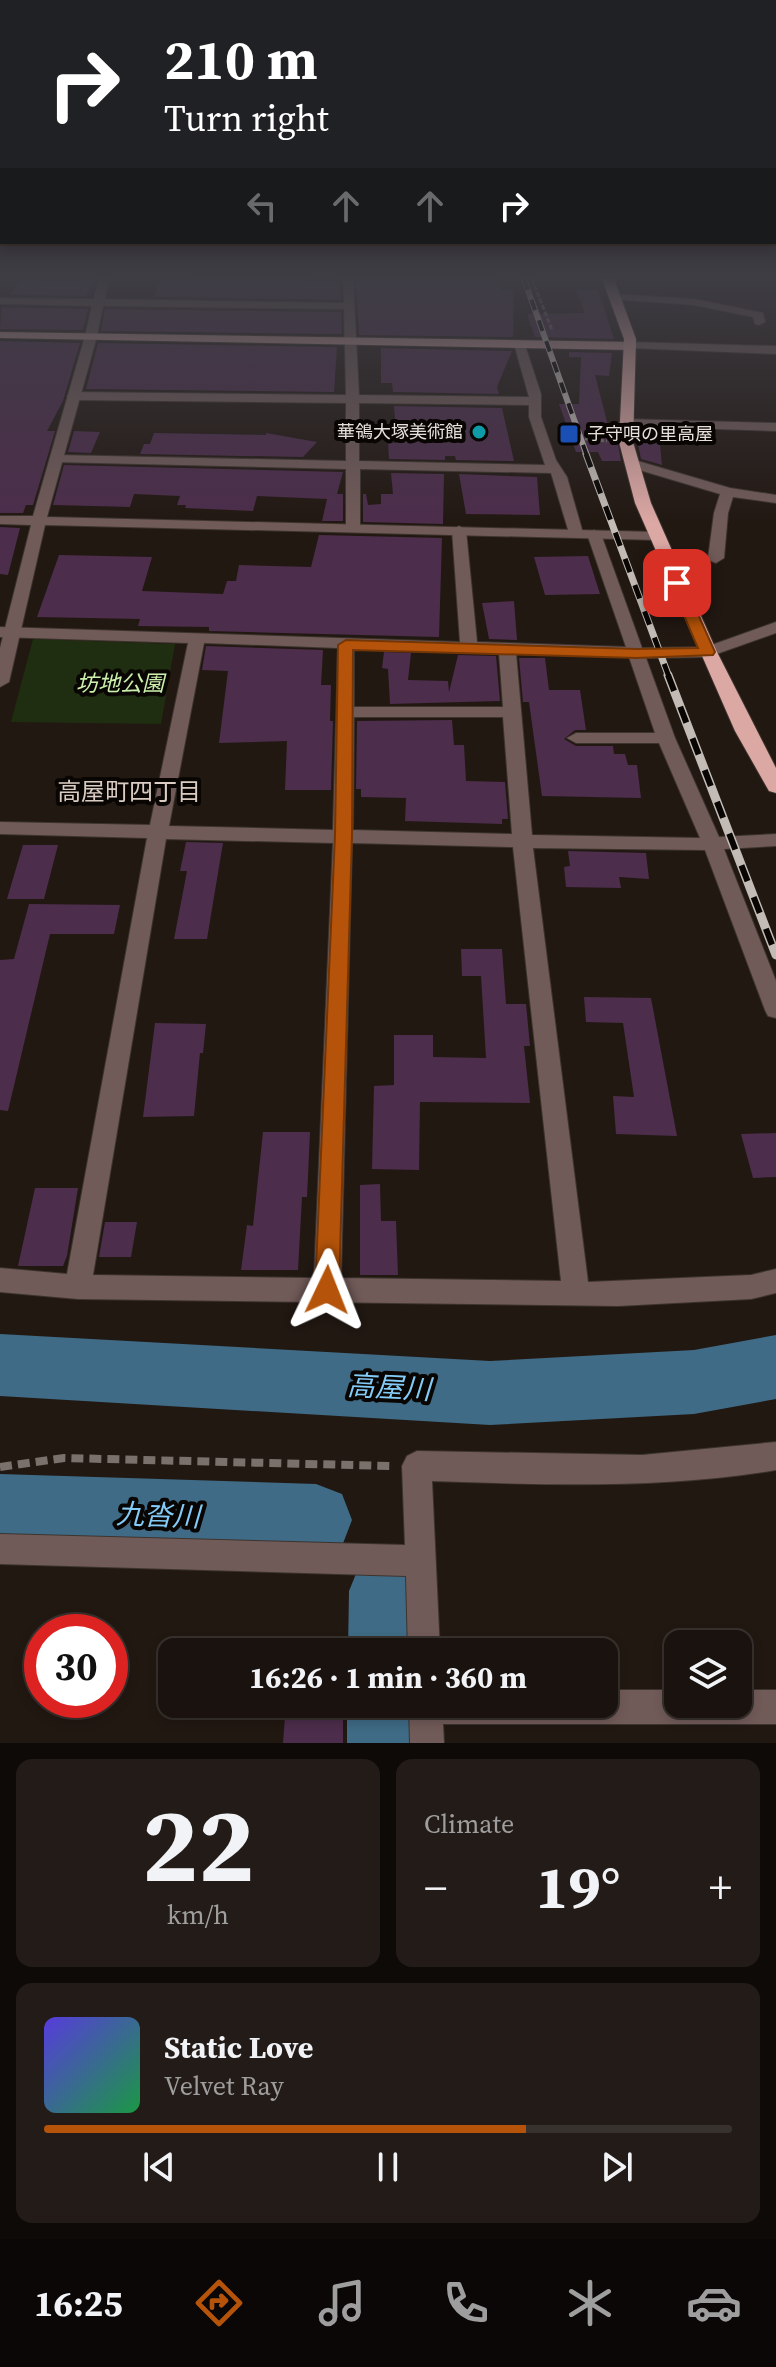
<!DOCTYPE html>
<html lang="en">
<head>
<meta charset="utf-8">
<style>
  body { margin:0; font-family:"Source Serif 4","Noto Sans JP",serif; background:#231b17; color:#f1f3f6; height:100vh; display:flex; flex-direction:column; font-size:30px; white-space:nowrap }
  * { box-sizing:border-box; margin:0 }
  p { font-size:26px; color:#9f9e9e }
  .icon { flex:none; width:44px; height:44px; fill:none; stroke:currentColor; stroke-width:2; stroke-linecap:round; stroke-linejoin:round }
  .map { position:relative; height:1743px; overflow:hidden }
  .details { display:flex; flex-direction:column; gap:16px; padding:16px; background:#0e0a08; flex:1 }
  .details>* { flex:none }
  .top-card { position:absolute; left:0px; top:0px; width:776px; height:244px; box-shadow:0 4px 12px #0003,0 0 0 2px #38322e; background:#202124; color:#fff; overflow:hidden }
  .fabs { position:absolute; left:664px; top:1630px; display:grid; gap:16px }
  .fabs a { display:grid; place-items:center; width:88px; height:88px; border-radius:16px; background:#1a120e; box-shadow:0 4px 12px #0003,0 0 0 2px #38322e; font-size:40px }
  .speed { position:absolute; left:24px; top:1614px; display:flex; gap:16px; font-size:40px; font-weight:700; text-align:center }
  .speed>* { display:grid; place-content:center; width:104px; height:104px; border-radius:50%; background:#1a120e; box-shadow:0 4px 12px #0003,0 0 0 2px #38322e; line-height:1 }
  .speed .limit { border:12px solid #d22; background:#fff; color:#111 }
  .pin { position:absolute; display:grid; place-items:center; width:68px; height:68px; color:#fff; margin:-34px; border-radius:16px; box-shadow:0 4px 12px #0006 }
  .me { position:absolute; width:88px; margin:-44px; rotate:2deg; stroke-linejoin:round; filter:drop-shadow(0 0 6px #0008) }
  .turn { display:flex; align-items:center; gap:28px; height:168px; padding:0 32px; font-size:36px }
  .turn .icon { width:104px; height:104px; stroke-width:2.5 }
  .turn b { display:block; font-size:56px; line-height:68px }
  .lanes { display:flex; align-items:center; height:76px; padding:0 32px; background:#0003; justify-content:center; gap:40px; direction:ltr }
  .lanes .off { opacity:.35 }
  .big { font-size:60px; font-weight:700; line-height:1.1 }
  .details .tile { flex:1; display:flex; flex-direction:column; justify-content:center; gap:12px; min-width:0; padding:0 28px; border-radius:16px; background:#231b17 }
  .details .dial { align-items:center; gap:0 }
  .dial b { font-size:104px; line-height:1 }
  .song { display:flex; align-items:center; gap:24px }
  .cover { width:96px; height:96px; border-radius:12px; background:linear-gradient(135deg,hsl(250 70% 55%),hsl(140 70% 35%)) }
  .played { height:8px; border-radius:4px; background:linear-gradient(90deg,#b45309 70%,#38322e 70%) }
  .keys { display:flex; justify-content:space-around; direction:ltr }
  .heat { display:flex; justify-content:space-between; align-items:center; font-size:44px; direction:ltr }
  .details .tiles { flex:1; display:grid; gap:16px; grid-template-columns:1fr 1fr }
  .tile:last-child { grid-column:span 2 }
  .trip { position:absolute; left:158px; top:1638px; width:460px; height:80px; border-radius:16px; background:#1a120e; box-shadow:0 4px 12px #0003,0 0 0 2px #38322e; font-weight:700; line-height:80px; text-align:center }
  .menu { display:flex; height:128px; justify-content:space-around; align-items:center; background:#0a0706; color:#9f9e9e }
  .menu .icon { width:56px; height:56px }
  .menu .selected { color:#b45309 }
  .menu b { font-size:36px; color:#f1f3f6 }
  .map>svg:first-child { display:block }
  .green { fill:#1f2d10 }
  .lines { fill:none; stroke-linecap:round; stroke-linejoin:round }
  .river { fill:#3f6b86; fill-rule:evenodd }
  .building { fill:#4c2d4b }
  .minor-casing { stroke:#3d342e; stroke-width:2 }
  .tertiary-casing { stroke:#3d342e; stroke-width:2 }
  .primary-casing { stroke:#3d342e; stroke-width:2 }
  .trunk-casing { stroke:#3d342e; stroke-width:2 }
  .path-far1 { stroke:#7a716c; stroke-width:3; stroke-dasharray:5 2; stroke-linecap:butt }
  .path { stroke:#7a716c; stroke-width:8; stroke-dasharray:12 6; stroke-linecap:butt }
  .minor { fill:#715b59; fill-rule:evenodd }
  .tertiary { fill:#715b59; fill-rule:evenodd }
  .primary { fill:#ca9c98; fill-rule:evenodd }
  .trunk { fill:#dca8a4; fill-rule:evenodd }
  .rail-far2-casing { stroke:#c3bcb6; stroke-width:6 }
  .rail-far1-casing { stroke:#c3bcb6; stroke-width:7 }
  .rail-casing { stroke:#c3bcb6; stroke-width:9 }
  .rail-far2 { stroke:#080503; stroke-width:4; stroke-dasharray:11; stroke-linecap:butt }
  .rail-far1 { stroke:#080503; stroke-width:5; stroke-dasharray:14; stroke-linecap:butt }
  .rail { stroke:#080503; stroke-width:6; stroke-dasharray:17; stroke-linecap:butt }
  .route { fill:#b45309; stroke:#753606; stroke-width:2 }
  .culture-dot { fill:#0f9aa8; stroke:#080503; stroke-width:3 }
  .transit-dot { fill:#1a4fb4; stroke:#080503; stroke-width:3 }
  .labels { text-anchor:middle; stroke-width:8; stroke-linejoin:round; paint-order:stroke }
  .far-poi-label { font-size:18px; fill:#e6dfda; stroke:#080503; text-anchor:end }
  .park-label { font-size:22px; font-style:italic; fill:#cbefac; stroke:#080503 }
  .neighbourhood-label { font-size:24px; fill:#daccc3; stroke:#080503 }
  .near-water-label { font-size:28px; font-style:italic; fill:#83ccf8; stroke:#080503 }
</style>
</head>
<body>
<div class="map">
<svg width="776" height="1743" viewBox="0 0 776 1743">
  <rect width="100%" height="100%" fill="#221812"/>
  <path class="green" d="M33,639L175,644L161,724L11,722Z"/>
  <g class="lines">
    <path class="river" d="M0,1334L490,1361L694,1350L776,1335V1399L694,1414L490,1425L0,1396Z
      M0,1474L316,1484L342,1494L352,1520L342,1546L316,1556L0,1546Z
      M387,1553L414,1564L425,1591L426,1652H348L349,1591L360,1564Z
      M347,1704H427V1743H347Z"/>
  </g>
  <path class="building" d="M308,279L307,282L340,283L341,300L153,297L161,280Z
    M362,279H499L500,290H514L513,337L359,335L356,283H362Z
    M19,281L68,282L93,281L86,296L10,295Z
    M598,290L614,339L535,337L527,314L585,313L576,291Z
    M2,307L88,309L83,330L0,329Z
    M105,309L341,312L342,334L101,331Z
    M0,341L80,343L63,401L47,431H55L33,505H26L23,513H0Z
    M98,343L337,347L334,392L86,389Z
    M381,348L512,351L497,387L499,394L393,392L392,383H381Z
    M569,352L612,353L609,376L595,375L610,433L616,434L621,461H602L598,452H576L559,404H579L581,357H569Z
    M394,406L502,408L514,461L456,460L455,456H445V460L389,459L388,443H397Z
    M74,431L100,432L91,453L68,452Z
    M154,433L266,435V433L317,442L303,457L140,454L144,444H150Z
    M636,434L659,435L662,465L641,459Z
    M64,465L343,472L337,494H343V521H322L327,499L257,496L253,511L185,508L186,505H177L180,496L134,494L130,507L53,505Z
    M391,473L444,474L443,524L363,522V494H366L368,505L381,504V494H393Z
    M459,474L537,477L540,515L466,514Z
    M0,527L20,528L8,575L0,574Z
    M319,535L442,538L439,637L209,631V627L138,626L140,619L37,617L59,555L152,557L142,591L223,594L227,581H236L239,565L311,567Z
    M588,556L600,594L545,595L534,557Z
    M514,601L517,640L489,639L482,603Z
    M206,646L323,650L321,685H331L330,721H333L331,790H285L287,741L219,743L228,671L202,670Z
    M384,652L411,653L408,680L448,681L449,692L458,655L496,656L500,701L390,704L388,669L382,668Z
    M519,658H545L549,690H580L586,730H575L564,739L576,746H613L614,754H625L628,765H637L641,798L542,796L529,702H523Z
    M452,720L454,745H464L466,781L505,782L508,819H502V824L405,821L406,798L361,797V789H356L357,721Z
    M186,842L223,843L207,939H174L187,871H180Z
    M23,845H58L44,899H7Z
    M568,851L646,853L649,879L619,877L621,888L566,887L564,867L570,866Z
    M29,904L120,905L114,934H50L8,1111L0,1110V960L14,959Z
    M461,949H502L506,1004H526L530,1046H524L530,1103L420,1102L419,1170L372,1169L374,1086L394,1085V1035H433V1057L486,1058L481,976H462Z
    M584,997L651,998L677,1136L616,1134L613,1096L634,1097L623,1023L586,1022Z
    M155,1023L206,1024L203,1053H200L194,1116L143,1117Z
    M263,1132H310L307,1197H302L298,1270H241L247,1225L253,1226Z
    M776,1133V1177L753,1178L741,1134Z
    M380,1184L381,1221H396L398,1275H360V1185Z
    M35,1188H78L67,1256L63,1266H18Z
    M105,1222H137L131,1257H99Z
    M286,1704H343V1743H283Z"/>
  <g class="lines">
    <g class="minor-casing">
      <path id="minor" d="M99,279H109L105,299L344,303L343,279H353L359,395L529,397L514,344L524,342L541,394V417L556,460L567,477L583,533L576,537L569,533L551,473L360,469V528L353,532L346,528V469L53,462L51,459L58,455L346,461V403L73,400L67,396L73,392L346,395L344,309L103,306L97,336L91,339L85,336L92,306L0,304V298L94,299ZM359,403L529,405V417L545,465L359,461Z
        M615,294L694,299L763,313L765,322L759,325L755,324L753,317L694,305L611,299V295Z
        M631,342L776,346V354L627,348L625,346Z
        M625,419L776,423V431L620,426L619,423Z
        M631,459L730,488L776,495V503L733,497L728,513L724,558L716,563L711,561L708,558L714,513L720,494L626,466V460Z
        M459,526L466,530L477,642L626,647L587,534L594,530L601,534L642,648L706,647L776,622V633L708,657L646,658L675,738L719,837L776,834V846L724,849L776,981V1018L768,1016L765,1010L705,850L533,848L588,1282L751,1275L776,1269V1293L751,1299L618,1306L78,1299L0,1292V1268L67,1274L147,838L0,834V822L150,825L188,643L0,637V627L460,642L452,530ZM204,643L338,648L333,830L169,826ZM354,648L499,653L503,707H354ZM516,653L629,657L655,733H576L567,738L576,743H659L700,838L532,835ZM354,717H503L512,834L353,830ZM166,839L333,843L314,1278L93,1275ZM352,843L513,847L561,1281L341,1278Z
        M776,1442V1470C662,1489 548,1485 432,1481L440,1652H408L406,1576L0,1564V1534L405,1545L402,1466L407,1456L417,1451L642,1455Z
        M604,1690H678V1704H738V1690H776V1724H443L444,1743H410L409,1704H604Z"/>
    </g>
    <g class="tertiary-casing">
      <path id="tertiary" d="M91,333L97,336L47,517L657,532L664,536L657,540L45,525L9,682L0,687V648L31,525L0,524V516H33L85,336Z"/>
    </g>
    <g class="primary-casing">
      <path id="primary" d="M0,332L631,342L637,346L631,350L0,338Z"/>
    </g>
    <g class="trunk-casing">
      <path id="trunk" d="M602,279H614L636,339L633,442L651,503L717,652L776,768V793L769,791L735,731L635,503L619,442L624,339Z"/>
    </g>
    <path class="path-far1" d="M532,279L552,330
      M578,438L607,441"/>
    <path class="path" d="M0,1467L64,1458L392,1466"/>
    <use href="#minor" class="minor"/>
    <use href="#tertiary" class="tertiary"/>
    <use href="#primary" class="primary"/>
    <use href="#trunk" class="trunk"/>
    <g class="rail-far2-casing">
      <path id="rail-far2" d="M524,279L587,456"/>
    </g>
    <g class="rail-far1-casing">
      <path id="rail-far1" d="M586,454L669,677"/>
    </g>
    <g class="rail-casing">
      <path id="rail" d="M668,675L776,955"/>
    </g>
    <use href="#rail-far2" class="rail-far2"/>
    <use href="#rail-far1" class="rail-far1"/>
    <use href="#rail" class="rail"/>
  </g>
  <linearGradient id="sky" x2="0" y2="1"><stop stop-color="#130d0a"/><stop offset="0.53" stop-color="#3e3d44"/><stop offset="1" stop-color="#3e3d44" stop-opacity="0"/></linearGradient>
  <rect width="776" height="523" fill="url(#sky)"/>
  <path class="route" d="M677,579L684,583L715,652L713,655L637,658L353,650L352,835L339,1290L335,1298L327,1301L318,1298L315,1290L335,835L338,645L346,640L637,649L698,648L670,583Z"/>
  <circle class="culture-dot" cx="479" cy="432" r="8"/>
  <rect class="transit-dot" x="559" y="424" width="20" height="20" rx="4"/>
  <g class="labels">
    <g class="far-poi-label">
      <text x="463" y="438">華鴒大塚美術館</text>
      <text x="587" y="440" text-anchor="start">子守唄の里高屋</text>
    </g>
    <g class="park-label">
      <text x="120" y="691">坊地公園</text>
    </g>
    <g class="neighbourhood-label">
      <text x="129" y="800">高屋町四丁目</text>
    </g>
    <g class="near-water-label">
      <text transform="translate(389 1387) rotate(3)" y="10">高屋川</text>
      <text transform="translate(158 1515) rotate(2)" y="10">九沓川</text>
    </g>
  </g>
</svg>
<div class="fabs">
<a><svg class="icon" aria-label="layers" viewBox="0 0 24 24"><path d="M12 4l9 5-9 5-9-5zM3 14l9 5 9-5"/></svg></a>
</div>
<div class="speed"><div class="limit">30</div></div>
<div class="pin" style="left:677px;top:583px;background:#d93025"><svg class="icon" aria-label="arrive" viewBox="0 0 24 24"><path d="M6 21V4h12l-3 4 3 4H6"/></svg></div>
<svg class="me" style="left:327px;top:1290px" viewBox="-20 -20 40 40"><path d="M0-17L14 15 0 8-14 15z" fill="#b45309" stroke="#fff" stroke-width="4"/></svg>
<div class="trip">16:26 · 1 min · 360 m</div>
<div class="top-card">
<div class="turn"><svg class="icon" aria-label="right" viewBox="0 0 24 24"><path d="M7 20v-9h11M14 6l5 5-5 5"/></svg><div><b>210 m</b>Turn right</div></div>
<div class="lanes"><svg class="icon off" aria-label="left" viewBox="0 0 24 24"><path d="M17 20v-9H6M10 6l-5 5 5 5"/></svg><svg class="icon off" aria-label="ahead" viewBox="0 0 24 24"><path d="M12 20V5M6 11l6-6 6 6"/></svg><svg class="icon off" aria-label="ahead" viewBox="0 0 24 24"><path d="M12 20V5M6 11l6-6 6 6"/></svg><svg class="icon" aria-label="right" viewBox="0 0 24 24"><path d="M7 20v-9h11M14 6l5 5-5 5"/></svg></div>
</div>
</div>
<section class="details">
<div class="tiles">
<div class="tile dial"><b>22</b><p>km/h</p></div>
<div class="tile"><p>Climate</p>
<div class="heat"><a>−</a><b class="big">19°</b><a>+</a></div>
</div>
<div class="tile">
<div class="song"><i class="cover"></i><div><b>Static Love</b><p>Velvet Ray</p></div></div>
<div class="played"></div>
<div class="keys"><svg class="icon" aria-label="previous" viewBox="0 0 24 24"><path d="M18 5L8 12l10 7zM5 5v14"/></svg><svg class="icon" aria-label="pause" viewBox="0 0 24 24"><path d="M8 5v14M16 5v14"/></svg><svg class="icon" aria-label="next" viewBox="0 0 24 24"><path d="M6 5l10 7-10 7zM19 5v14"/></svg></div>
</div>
</div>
</section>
<nav class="menu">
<b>16:25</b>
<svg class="icon selected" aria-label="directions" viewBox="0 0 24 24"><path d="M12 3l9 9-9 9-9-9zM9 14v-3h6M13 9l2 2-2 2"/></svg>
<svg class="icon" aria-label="music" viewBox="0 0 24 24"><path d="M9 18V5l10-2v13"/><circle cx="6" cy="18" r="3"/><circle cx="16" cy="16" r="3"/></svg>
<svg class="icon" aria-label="phone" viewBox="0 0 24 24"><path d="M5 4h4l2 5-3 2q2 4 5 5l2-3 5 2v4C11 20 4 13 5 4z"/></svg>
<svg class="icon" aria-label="climate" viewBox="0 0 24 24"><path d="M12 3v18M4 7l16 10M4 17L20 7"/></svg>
<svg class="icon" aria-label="car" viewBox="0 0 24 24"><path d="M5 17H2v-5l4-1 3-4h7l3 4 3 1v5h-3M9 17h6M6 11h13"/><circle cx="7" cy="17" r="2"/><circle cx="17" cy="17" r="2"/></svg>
</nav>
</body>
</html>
